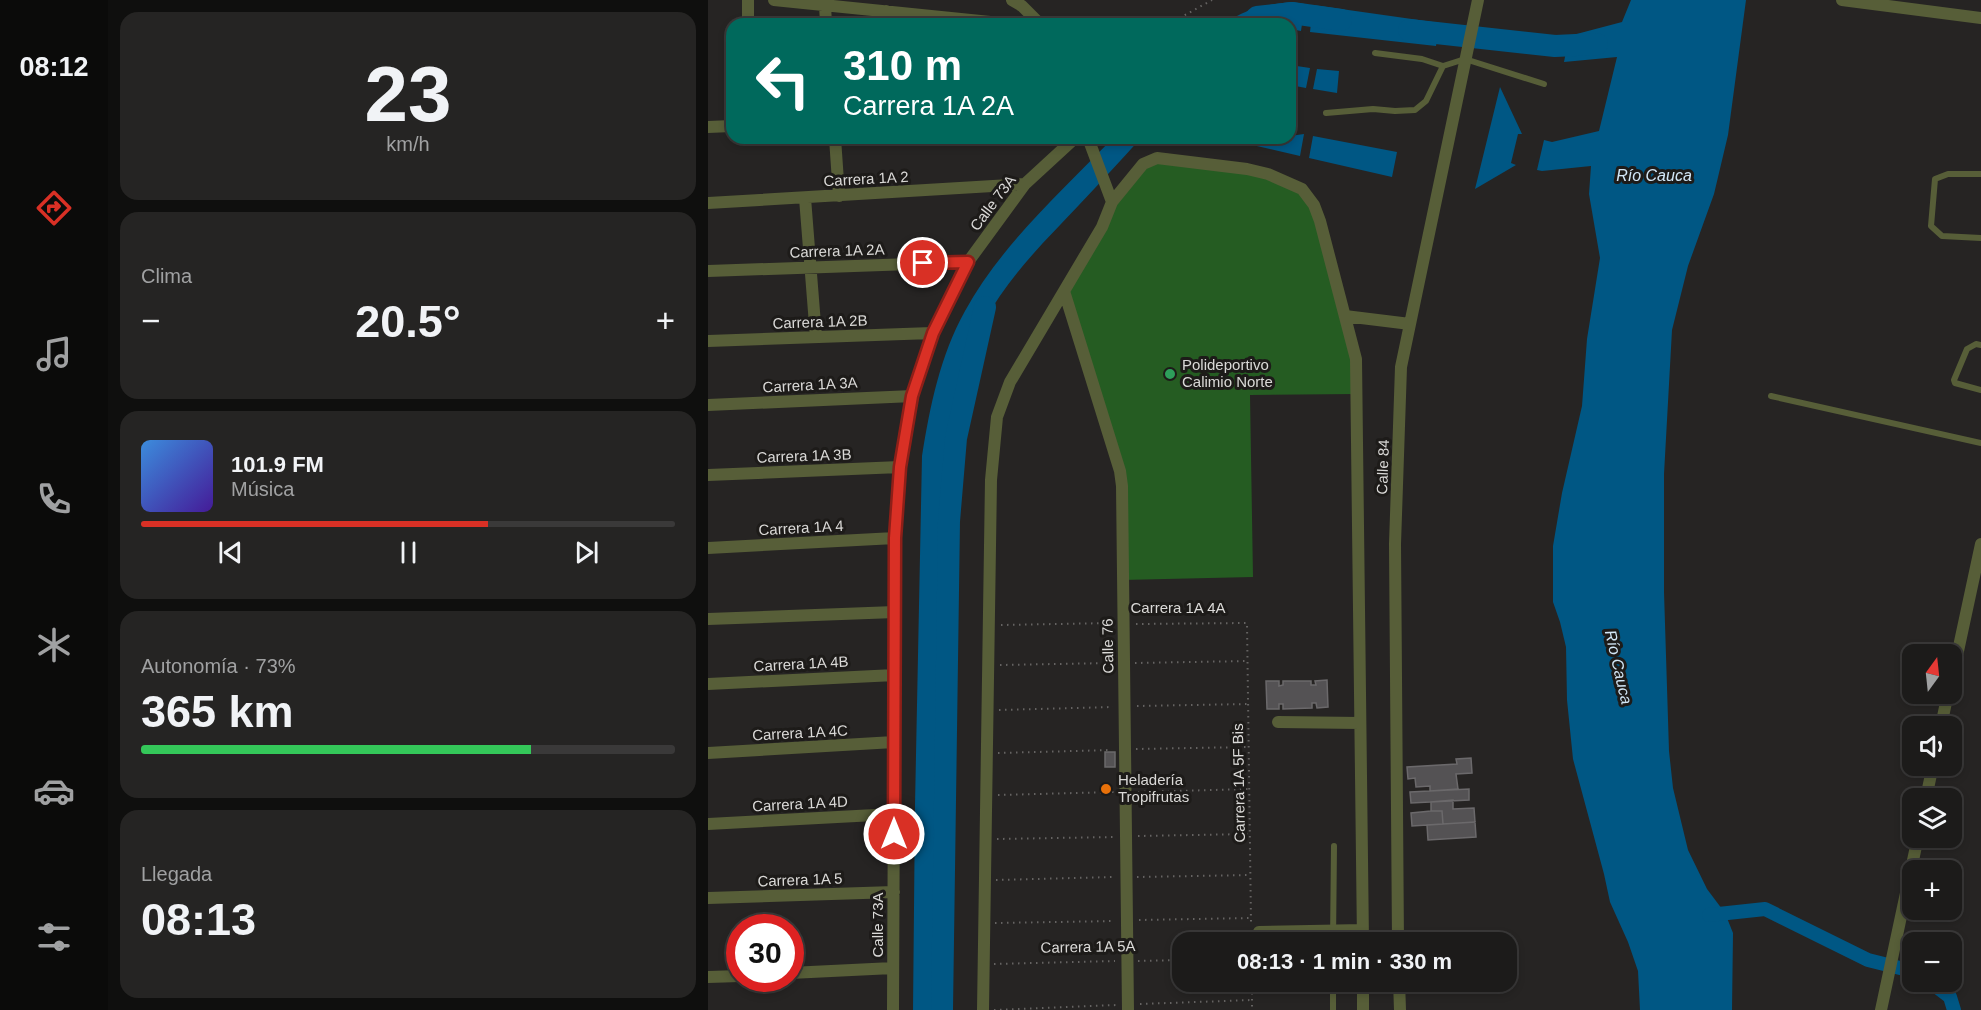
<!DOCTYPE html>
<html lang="es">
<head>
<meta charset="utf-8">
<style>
  body { margin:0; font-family:Arial,sans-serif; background:#252423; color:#f1f3f6; height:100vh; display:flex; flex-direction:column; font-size:22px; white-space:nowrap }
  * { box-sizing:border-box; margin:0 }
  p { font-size:20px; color:#a0a1a2 }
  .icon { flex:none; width:33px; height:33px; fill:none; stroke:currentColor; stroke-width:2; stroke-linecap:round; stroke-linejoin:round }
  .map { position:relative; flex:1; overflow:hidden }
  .drawer { display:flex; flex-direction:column; gap:12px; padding:12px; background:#0f0f0e; width:600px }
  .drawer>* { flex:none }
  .banner { position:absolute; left:18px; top:18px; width:570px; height:126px; border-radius:18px; box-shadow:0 3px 9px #0003,0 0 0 2px #3a3939; background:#00695c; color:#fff; overflow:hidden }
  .needle { width:39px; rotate:15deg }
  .fabs { position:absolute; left:1194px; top:644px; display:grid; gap:12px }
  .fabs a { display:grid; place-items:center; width:60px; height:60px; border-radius:12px; background:#1c1b1a; box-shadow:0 3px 9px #0003,0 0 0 2px #3a3939; font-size:30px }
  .speed { position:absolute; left:18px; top:914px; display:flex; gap:12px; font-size:30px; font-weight:700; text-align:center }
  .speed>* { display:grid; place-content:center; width:78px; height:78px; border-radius:50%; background:#1c1b1a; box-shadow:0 3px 9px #0003,0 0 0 2px #3a3939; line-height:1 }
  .speed .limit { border:9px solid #d22; background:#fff; color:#111 }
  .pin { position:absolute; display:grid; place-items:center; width:51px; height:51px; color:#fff; margin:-26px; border:3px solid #fff; border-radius:50%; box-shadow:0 2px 6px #0007 }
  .me { position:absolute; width:66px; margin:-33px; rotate:0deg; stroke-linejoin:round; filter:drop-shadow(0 0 4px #0008) }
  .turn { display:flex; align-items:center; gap:21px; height:126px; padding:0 18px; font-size:27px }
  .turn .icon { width:78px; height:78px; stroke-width:2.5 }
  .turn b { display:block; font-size:42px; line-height:51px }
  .big { font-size:45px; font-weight:700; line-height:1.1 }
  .drawer .widget { flex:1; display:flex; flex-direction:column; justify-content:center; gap:9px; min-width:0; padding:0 21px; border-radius:18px; background:#252423 }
  .drawer .dial { align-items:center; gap:0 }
  .dial b { font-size:78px; line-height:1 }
  .song { display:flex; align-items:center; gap:18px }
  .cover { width:72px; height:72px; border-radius:9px; background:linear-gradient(135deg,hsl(210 70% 55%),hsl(260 70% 35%)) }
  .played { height:6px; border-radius:3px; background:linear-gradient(90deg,#d93025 65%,#3a3939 65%) }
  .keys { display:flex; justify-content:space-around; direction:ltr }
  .heat { display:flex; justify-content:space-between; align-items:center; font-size:33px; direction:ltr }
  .charge { height:9px; border-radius:4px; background:linear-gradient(90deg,#34c759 73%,#3a3939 0) }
  .trip { position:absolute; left:464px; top:932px; width:345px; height:60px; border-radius:18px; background:#1c1b1a; box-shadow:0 3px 9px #0003,0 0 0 2px #3a3939; font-weight:700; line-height:60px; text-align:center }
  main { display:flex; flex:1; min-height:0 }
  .dock { display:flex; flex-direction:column; width:108px; justify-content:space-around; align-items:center; background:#0b0b0a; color:#a0a1a2 }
  .dock .icon { width:42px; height:42px }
  .dock .selected { color:#d93025 }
  .dock b { font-size:27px; color:#f1f3f6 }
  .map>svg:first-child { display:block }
  .green { fill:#255c22 }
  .water { fill:#005784 }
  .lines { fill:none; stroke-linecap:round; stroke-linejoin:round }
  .canal { stroke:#005784; stroke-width:14 }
  .river { stroke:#005784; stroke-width:22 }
  .building { fill:#545254; stroke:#6b696b; stroke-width:1.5 }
  .path { stroke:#656362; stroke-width:2; stroke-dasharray:1.5 4.5; stroke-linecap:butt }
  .lane { stroke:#575e38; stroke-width:6 }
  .street { stroke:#575e38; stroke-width:12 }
  .route-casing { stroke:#8d1f18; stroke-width:15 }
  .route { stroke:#d93025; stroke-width:10 }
  .leisure-dot { fill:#2e9e5b; stroke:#1d1b19; stroke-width:2 }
  .food-dot { fill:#e8710a; stroke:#1d1b19; stroke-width:2 }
  .labels { text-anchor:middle; stroke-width:6; stroke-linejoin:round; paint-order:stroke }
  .street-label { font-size:15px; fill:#dad9d7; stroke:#1d1b19 }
  .poi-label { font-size:15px; fill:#dad9d7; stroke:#1d1b19; text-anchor:start }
  .water-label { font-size:16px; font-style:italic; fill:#d2e7f7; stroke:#1d1b19 }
</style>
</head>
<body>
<main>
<nav class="dock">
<b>08:12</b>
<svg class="icon selected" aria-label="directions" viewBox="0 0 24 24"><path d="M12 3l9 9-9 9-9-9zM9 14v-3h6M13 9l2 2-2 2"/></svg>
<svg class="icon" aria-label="music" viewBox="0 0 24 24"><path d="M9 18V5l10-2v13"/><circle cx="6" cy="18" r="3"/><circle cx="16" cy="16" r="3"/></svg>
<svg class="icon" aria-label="phone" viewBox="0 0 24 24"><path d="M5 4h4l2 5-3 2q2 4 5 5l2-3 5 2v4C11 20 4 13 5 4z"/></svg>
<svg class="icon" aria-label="climate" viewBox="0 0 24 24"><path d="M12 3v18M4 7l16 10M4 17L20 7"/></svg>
<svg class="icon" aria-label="car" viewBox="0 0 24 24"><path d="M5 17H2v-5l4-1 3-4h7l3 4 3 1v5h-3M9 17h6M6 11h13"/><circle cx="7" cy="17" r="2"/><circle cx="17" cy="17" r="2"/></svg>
<svg class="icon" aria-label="filters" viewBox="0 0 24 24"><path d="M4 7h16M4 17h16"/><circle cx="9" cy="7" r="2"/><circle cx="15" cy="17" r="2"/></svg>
</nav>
<section class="drawer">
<div class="widget dial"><b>23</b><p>km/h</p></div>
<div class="widget"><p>Clima</p>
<div class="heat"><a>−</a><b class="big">20.5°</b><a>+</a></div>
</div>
<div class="widget">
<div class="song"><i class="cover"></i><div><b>101.9 FM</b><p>Música</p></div></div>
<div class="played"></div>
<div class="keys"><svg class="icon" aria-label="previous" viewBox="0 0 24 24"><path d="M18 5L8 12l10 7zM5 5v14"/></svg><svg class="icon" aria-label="pause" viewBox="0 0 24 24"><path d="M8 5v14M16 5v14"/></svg><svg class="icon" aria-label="next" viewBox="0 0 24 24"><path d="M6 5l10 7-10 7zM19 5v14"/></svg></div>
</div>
<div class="widget"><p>Autonomía · 73%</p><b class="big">365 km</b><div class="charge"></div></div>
<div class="widget"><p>Llegada</p><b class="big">08:13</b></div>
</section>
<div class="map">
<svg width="1273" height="1010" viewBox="0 0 1273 1010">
  <rect width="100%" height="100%" fill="#262423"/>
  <path class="green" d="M443,160L539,169L594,189L606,205L648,359V394L542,395L545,577L414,580V486L356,291L400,215Z"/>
  <path class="water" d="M923,0H1038L1020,135L1006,194L980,266L964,330L956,474V592L961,751L965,788L980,850L999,889L1017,913L1025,933L1024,1010H932L930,971L920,942L902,902L896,874L865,759L859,700L858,647L852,622L845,602V546L854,493L874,406L879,339L892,258L881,194L883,166L834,171L829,170L836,140L844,142L891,131L909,57L856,62L861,36L914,22Z
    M584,2L597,4L593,31L582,29V24H516C537,9 559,4 584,2Z
    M605,5L732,23L728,46L602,32Z
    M582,65L602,68L598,88L582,85Z
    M609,69L631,71L629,93L605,89Z
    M792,87L814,134H810L803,163L808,165L767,189Z
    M596,134L592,156L514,138H582V136Z
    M605,136L689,152L684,177L601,158Z
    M405,138H433C413,160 392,183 371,205C336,242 300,277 276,322C254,364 243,411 236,458L229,806L227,1010H205L207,805L214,456C222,406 232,356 257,311C294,244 352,193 405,138Z"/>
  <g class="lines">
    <path class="canal" d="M1001,915L1057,909L1160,960L1204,971
      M1221,981L1242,997L1246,1010"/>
    <path class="river" d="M542,24L549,17L584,13L633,20
      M701,30L847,46L889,44
      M234,1010L241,521L248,438L277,307"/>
  </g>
  <path class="building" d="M619,680L620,707L609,708L608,703H604V708L575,709V704H571V709H559L558,681H571V686L575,685V681H603V685H608L607,681Z
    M397,752H407V767H397Z
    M763,758L764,773L748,774L750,789L722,791V786L708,787L707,778L700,779L699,767L749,764L748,759Z
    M761,789V800L703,803L702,792Z
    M745,800V809L766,808L767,822L735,824L734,811H723V802Z
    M723,811H734L735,824L704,826L703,813Z
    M767,822L768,837L720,840L719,825Z"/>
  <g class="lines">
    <path class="path" d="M461,24L504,0
      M428,624L539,623L543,922
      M293,625L404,623
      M427,663L540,661
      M292,665L403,663
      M429,706L540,704
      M291,710L405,707
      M428,749L541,747
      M290,753L404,750
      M430,792L541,789
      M290,795L407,792
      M430,836L541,834
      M289,839L406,837
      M429,877L543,875
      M288,880L405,877
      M431,920L542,918
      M287,923L407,921
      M430,961L474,960
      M286,964L407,961
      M544,981V1010
      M432,1004L544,1000
      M286,1010L409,1005"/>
    <path class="lane" d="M735,66L757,59L836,84
      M618,113L665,109L687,111L707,110L718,101L735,66L714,59L667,53
      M1273,174H1240L1227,179L1223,226L1234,236L1273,238
      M1273,345L1268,344L1259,349L1246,380L1247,383L1273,390
      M1063,396L1273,443
      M625,942L626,846
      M625,981V1010"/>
    <path class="street" d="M40,0V24
      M66,0L302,24
      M304,0L314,6L332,24
      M1134,0L1273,18
      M117,5L118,24
      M178,11V24
      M0,127L24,126
      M127,138L131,196
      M380,138L404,202
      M97,198L108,337
      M0,203L317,184
      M0,271L260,262
      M356,291L412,471L414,486L420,1010
      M637,316L702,324
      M0,341L224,333
      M0,405L205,396
      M0,475L192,467
      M0,548L187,538
      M0,619L187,612
      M1244,679L1273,544
      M0,684L187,675
      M570,722L652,723
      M1233,726L1240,693
      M0,753L186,742
      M1218,798L1225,765
      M0,824L186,814
      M0,898L186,892
      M551,932L655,930
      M690,942L687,544L693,367L770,0
      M82,973L185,968
      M0,977L32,976
      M655,981V1010
      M691,981L692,1010
      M185,1010L187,538L192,467L205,396L224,333L260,262L317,184L367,138
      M275,1010L283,480L289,417L302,382L394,227L404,202L435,164L449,158L539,169L560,174L594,189L606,205L612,221L648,359L655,942
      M1173,1010L1210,837"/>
  </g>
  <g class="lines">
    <g class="route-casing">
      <path id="route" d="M186,834L187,538L192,467L204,396L225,333L260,262L215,263"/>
    </g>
    <use href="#route" class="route"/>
  </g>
  <circle class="leisure-dot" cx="462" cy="374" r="6"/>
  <circle class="food-dot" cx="398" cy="789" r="6"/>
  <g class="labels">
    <g class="street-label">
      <text transform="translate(158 179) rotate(-3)" y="5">Carrera 1A 2</text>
      <text transform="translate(285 203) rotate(-53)" y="5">Calle 73A</text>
      <text transform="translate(129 251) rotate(-2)" y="5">Carrera 1A 2A</text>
      <text transform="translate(112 322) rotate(-2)" y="5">Carrera 1A 2B</text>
      <text transform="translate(102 385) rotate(-3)" y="5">Carrera 1A 3A</text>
      <text transform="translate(96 456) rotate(-2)" y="5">Carrera 1A 3B</text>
      <text transform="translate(675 467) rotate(-88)" y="5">Calle 84</text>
      <text transform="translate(93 528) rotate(-3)" y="5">Carrera 1A 4</text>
      <text x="470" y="613">Carrera 1A 4A</text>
      <text transform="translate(400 646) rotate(-91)" y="5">Calle 76</text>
      <text transform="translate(93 664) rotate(-3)" y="5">Carrera 1A 4B</text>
      <text transform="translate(92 733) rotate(-3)" y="5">Carrera 1A 4C</text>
      <text transform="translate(531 783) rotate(-91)" y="5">Carrera 1A 5F Bis</text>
      <text transform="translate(92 804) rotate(-3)" y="5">Carrera 1A 4D</text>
      <text transform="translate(92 880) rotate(-2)" y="5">Carrera 1A 5</text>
      <text transform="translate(170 925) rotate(-90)" y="5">Calle 73A</text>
      <text transform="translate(380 947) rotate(-1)" y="5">Carrera 1A 5A</text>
    </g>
    <g class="poi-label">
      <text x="474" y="370">Polideportivo<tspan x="474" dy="17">Calimio Norte</tspan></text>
      <text x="410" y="785">Heladería<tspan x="410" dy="17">Tropifrutas</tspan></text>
    </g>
    <g class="water-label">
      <text x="946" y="181">Río Cauca</text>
      <text transform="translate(911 667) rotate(77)" y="6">Río Cauca</text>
    </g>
  </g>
</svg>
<div class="fabs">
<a><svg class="needle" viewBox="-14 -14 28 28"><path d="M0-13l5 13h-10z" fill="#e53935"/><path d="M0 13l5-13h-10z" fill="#a0a1a2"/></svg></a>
<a><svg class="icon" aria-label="sound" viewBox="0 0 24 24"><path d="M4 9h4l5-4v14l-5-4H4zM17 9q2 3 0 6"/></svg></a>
<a><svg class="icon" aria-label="layers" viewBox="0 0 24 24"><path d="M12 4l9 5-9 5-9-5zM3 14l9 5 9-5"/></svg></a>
<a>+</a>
<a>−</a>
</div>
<div class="speed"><div class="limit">30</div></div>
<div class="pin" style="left:215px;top:263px;background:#d93025"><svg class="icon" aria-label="arrive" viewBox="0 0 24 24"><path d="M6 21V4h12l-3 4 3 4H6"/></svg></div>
<svg class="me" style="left:186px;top:834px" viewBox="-20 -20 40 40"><circle r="17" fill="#d93025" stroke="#fff" stroke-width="3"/><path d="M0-11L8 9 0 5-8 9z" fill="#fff"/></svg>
<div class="trip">08:13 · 1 min · 330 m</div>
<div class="banner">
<div class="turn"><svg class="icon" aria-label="left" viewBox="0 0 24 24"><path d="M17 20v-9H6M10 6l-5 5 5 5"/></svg><div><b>310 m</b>Carrera 1A 2A</div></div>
</div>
</div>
</main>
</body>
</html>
